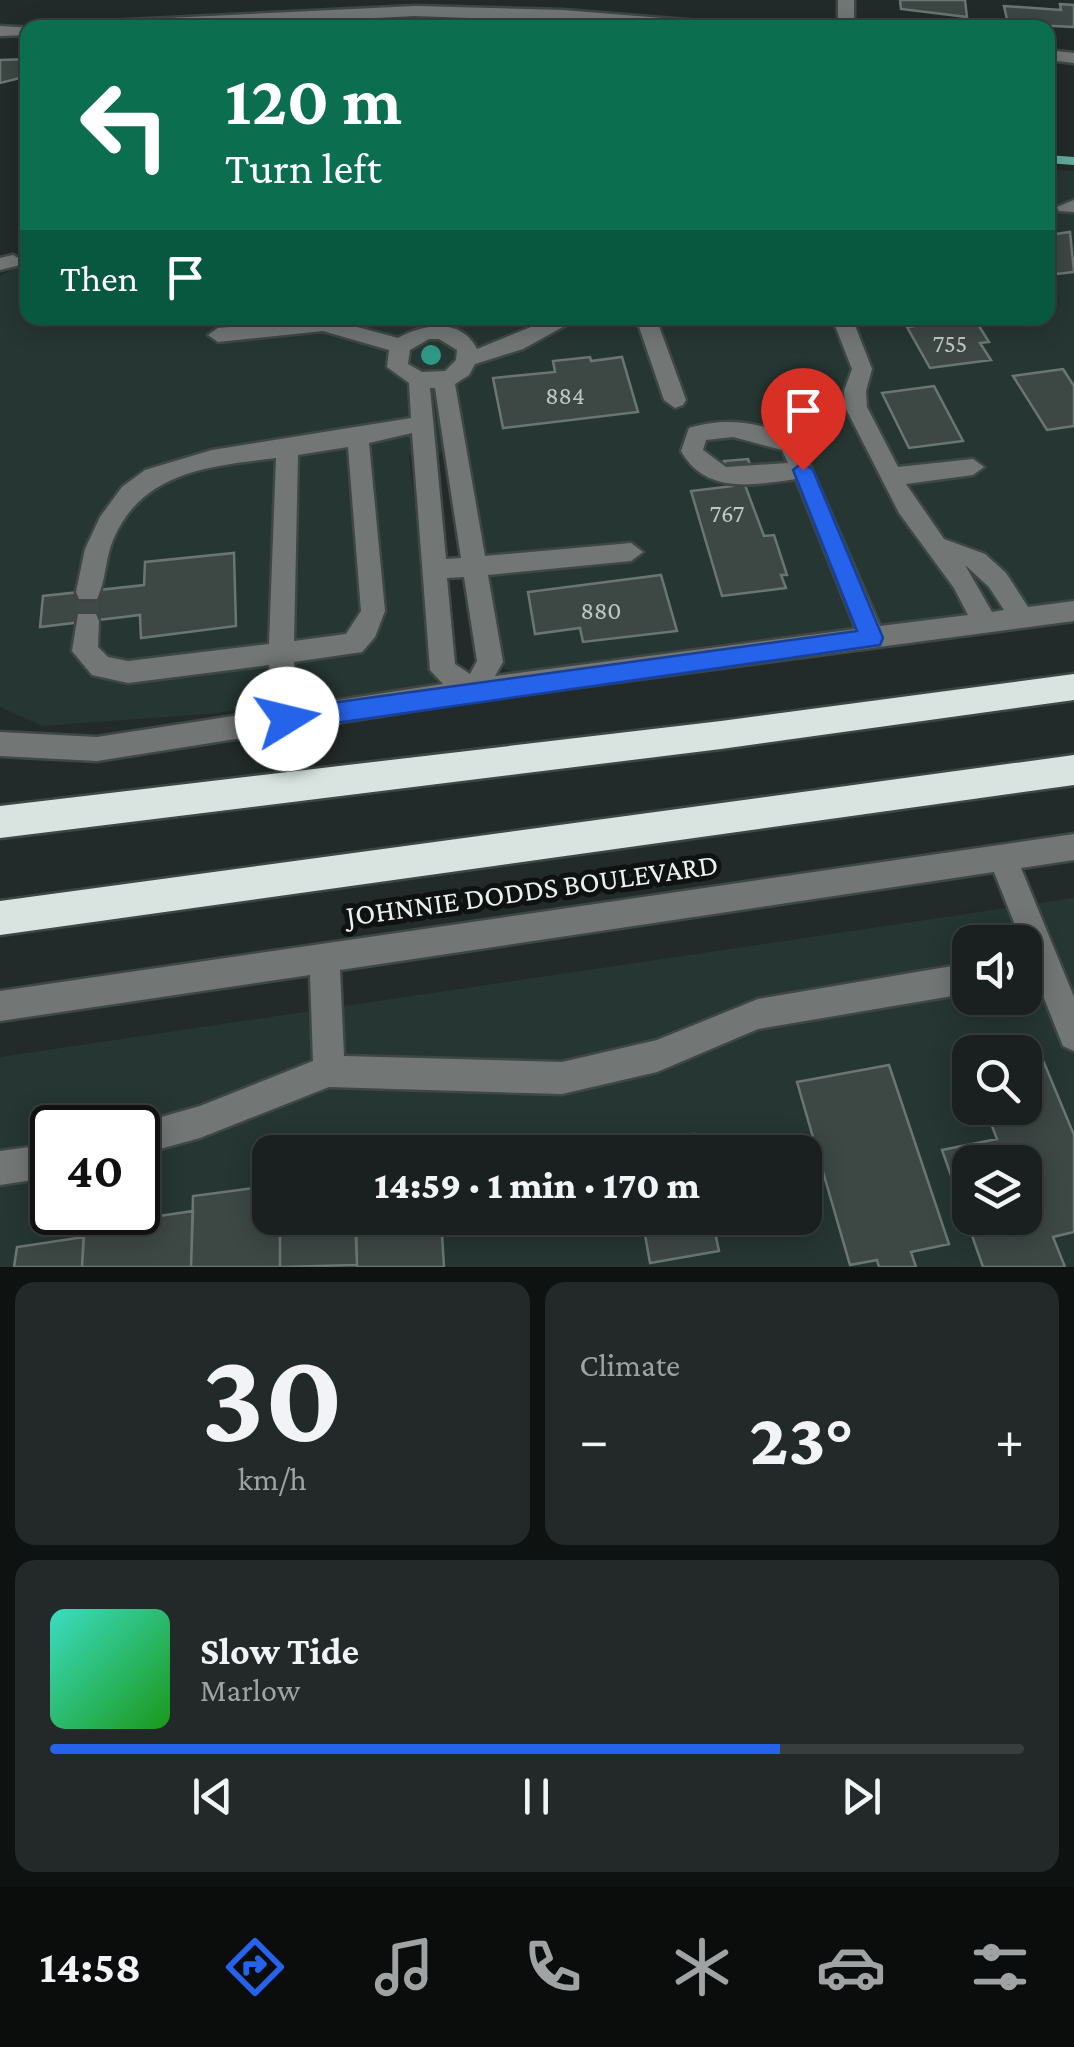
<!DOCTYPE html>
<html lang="en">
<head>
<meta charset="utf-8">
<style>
  body { margin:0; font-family:"Crimson Pro",serif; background:#232828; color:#f1f3f6; height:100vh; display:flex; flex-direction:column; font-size:38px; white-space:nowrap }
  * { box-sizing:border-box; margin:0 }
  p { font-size:32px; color:#9fa3a4 }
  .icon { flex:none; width:55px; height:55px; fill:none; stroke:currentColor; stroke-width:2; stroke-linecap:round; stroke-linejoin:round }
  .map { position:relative; height:1267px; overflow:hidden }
  .details { display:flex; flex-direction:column; gap:15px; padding:15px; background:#0e1211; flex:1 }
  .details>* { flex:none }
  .top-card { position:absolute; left:20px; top:20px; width:1035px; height:305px; border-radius:20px; box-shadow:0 5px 25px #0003,0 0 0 2px #383e3d; background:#0b6e4f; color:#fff; overflow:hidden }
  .tools { position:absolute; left:952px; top:925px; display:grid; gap:20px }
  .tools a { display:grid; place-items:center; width:90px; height:90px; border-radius:20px; background:#1a201f; box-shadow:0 5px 25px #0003,0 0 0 2px #383e3d; font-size:50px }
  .speed { position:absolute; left:30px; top:1105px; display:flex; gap:20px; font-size:50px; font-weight:700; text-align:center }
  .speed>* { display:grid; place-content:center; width:130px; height:130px; border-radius:50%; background:#1a201f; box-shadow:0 5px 25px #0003,0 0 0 2px #383e3d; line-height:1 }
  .speed .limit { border:5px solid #111; border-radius:15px; background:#fff; color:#111 }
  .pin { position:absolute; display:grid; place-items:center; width:85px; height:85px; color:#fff; margin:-102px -42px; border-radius:50% 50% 50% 0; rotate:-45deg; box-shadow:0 0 10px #0007 }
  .pin .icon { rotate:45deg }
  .me { position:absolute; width:110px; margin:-55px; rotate:81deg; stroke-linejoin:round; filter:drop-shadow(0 0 8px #0008) }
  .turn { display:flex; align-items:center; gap:35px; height:210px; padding:0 40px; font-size:45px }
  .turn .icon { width:130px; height:130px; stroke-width:2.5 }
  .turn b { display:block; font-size:70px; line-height:85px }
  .then { display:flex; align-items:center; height:95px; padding:0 40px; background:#0003; gap:20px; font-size:38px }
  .big { font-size:75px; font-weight:800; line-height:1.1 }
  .details .tile { flex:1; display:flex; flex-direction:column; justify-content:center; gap:15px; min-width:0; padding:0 35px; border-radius:20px; background:#232828 }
  .details .dial { align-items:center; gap:0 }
  .dial b { font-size:130px; line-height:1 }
  .song { display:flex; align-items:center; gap:30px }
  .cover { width:120px; height:120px; border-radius:15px; background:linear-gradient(135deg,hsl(170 70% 55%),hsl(120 70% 35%)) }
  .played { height:10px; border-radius:5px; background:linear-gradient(90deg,#2563eb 75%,#383e3d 75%) }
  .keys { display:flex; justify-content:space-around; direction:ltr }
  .heat { display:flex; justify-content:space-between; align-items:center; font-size:55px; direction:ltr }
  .details .tiles { flex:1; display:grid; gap:15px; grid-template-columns:1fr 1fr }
  .tile:last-child { grid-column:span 2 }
  .trip { position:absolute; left:252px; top:1135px; width:570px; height:100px; border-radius:20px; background:#1a201f; box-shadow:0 5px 25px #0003,0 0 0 2px #383e3d; font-weight:800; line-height:100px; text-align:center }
  .tabs { display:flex; height:160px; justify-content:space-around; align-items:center; background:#0a0d0c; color:#9fa3a4 }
  .tabs .icon { width:70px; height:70px }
  .tabs .on { color:#2563eb }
  .tabs b { font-size:45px; color:#f1f3f6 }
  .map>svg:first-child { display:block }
  .built { fill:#263632; fill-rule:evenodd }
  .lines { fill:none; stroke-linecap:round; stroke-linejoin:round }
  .stream { stroke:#63aa9c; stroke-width:8 }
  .building { fill:#3d4744; stroke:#6b7673; stroke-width:2.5; fill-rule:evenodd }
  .minor-tunnel { stroke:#404947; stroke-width:22; stroke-dasharray:22 11; stroke-linecap:butt }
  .minor-casing { stroke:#3e4745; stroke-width:5 }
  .highway-casing { stroke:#3e4745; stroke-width:5 }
  .minor { fill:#727775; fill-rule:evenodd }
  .highway { fill:#d9e4e1; fill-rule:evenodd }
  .tree { fill:#309784 }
  .route { fill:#2563eb; stroke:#184099; stroke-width:2.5 }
  .labels { text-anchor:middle; stroke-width:10; stroke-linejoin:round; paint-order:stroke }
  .number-label { font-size:25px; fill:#c0c6c5 }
  .street-label { font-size:30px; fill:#ebf1f0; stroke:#0e1211 }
</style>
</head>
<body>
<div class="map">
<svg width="1074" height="1267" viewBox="0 0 1074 1267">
  <rect width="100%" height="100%" fill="#222b29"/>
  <path class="built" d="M1048,169L1074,171V601L701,646L527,673L507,670L499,666L465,451L409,455L436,685L206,714L42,726L0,707V276L26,262L28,318H1048Z
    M1074,898V1267H0V1057ZM970,942H1025V998H970ZM970,1052H1025V1108H970ZM52,1128H138V1212H52ZM270,1152H805V1218H270ZM970,1162H1025V1218H970Z"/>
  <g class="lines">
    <path class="stream" d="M1048,159L1074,161"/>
  </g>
  <path class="building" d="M900,0H965L967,17L901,9Z
    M1060,4L1074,5V27L1008,24L1004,6L1061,10Z
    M28,59V76L0,83V60Z
    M1070,232L1074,272L1057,274L1048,260V235Z
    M974,318L989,342L980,343L991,360L930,368L907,327Z
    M590,357L591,361L622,357L638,412L503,428L493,378L555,372L553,361Z
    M1063,369L1074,386V426L1047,430L1013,376Z
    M934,386L963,441L909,448L882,393Z
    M748,459L751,468L739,469L764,536L774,535L787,575H781L786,588L722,596L691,491L733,486L724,461Z
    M234,553L236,626L141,638L140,615L40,627L43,596L144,585L145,562Z
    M661,575L677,631L583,642L580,628L535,634L528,592Z
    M1035,1041L1074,1135V1232L1053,1237L1065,1267H983L942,1150L997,1139L985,1108H1025V1052H975ZM970,1162H1025V1218H970Z
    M889,1065L949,1244L911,1252L916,1267H879L877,1260L850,1265L797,1082Z
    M694,1134L698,1152H630L629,1145Z
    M270,1186V1218H280V1267H191L193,1196Z
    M193,1211L191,1267H82L84,1227Z
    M280,1218H355L357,1265L280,1267Z
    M356,1218H441L444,1267H357Z
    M642,1218H712L719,1251L650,1263Z
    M84,1237L82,1267H14L17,1247Z"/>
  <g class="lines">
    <path class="minor-tunnel" d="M87,621L88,592"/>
    <g class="minor-casing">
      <path id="minor" d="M838,0H854V28H838Z
        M415,6L563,10L724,23L732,28L415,16L172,28H58L66,23Z
        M0,26L34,28H28V35L0,36Z
        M1048,50L1074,53V63L1048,60Z
        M1074,200V212L1059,211L1057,207Z
        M13,255L23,261L20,265L0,270V258Z
        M324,318L398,338C423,324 461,317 477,349L553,318H579L523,349L475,364L469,375L455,384L485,556L631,543L643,552L631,561L488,575L503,662L495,676L856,629L796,479C753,485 706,495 681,451L689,428C729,416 760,423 798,438L880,626L968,615L954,588L899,513L845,407L844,391L852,369L832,318H852L872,369L866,391L867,407L898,467L973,459L984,467L973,475L906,484L944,539L985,554L1006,573L1028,607L1074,601V621L474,701L97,761L0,756V732L97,737L273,710L269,665L128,683L92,675L72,651L78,614H96L99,621L98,647L108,657L128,661L269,644L276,458C210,466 142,471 113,540C105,559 106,581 97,599H79L76,592L85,549L100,517L122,487L145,470L212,450L411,418L409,383L387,367L389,350L323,331L218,342L208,335L218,328ZM429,339H439L457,350L456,360L445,371L422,372L408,364L410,350ZM430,388H435L461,558L446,559ZM412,433L430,670L443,684L299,706L294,662L362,652L375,637L385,611L369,443ZM733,437L782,450L788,463L726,467L703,450L706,440ZM348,447L361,611L346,634L294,641L298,455ZM965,565L989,587L1004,610L992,612ZM464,577L477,661L470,674L455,664L447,578Z
        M636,318H656L686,400L683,405L675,408L664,400Z
        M1074,834V860L1021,868L1074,997V1051L1063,1046L994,872L340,970L344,1056L562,1062L657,1040L758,999L970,963V993L758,1029L657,1072L562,1094L329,1087L200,1138L138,1155V1128L126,1127L200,1106L313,1061L310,975L0,1021V991Z
        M52,1144V1177L0,1185V1151Z"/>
    </g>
    <g class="highway-casing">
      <path id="highway" d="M1074,674V700L721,749L0,838V806L721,721Z
        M1074,755V785L0,935V901Z"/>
    </g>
    <use href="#minor" class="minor"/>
    <use href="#highway" class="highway"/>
  </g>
  <circle class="tree" cx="431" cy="355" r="10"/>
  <path class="route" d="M803,462L813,470L883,638L880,645L287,730L279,727L275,719L279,712L287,709L857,631L793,470Z"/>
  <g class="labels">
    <g class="number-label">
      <text x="950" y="352">755</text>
      <text x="565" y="404">884</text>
      <text x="727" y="522">767</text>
      <text x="601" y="619">880</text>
    </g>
    <g class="street-label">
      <text transform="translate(532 890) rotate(-8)" y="10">JOHNNIE DODDS BOULEVARD</text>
    </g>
  </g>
</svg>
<div class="tools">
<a><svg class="icon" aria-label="sound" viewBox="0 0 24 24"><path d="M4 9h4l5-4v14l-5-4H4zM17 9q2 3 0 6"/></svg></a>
<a><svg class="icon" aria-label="search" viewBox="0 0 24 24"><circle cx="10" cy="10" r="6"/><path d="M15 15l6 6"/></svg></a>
<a><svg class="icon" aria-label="layers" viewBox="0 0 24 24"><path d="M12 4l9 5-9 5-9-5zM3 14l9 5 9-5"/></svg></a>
</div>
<div class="speed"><div class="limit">40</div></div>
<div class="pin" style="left:803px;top:470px;background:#d93025"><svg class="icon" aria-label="arrive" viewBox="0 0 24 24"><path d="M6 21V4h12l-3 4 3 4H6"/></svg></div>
<svg class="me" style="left:287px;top:719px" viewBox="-20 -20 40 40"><circle r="19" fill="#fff"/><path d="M0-13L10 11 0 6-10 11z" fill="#2563eb"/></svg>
<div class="trip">14:59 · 1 min · 170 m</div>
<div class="top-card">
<div class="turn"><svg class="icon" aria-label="left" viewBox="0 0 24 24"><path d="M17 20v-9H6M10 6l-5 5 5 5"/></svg><div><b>120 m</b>Turn left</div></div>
<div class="then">Then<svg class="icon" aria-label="arrive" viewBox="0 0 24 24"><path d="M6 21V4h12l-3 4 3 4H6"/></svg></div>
</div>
</div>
<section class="details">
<div class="tiles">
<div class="tile dial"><b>30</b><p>km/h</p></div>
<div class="tile"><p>Climate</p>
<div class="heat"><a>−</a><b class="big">23°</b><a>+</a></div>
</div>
<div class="tile">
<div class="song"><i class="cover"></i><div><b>Slow Tide</b><p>Marlow</p></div></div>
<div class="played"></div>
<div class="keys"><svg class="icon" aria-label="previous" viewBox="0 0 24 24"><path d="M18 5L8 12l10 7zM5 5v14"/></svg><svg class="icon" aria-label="pause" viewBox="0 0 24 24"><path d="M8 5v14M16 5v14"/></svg><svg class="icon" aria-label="next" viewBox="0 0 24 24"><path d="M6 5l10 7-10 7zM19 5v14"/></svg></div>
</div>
</div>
</section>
<nav class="tabs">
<b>14:58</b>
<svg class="icon on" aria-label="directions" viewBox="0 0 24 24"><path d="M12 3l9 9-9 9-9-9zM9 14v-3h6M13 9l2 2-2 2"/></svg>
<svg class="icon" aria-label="music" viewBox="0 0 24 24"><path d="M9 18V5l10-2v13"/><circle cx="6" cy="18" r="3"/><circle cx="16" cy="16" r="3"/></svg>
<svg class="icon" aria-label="phone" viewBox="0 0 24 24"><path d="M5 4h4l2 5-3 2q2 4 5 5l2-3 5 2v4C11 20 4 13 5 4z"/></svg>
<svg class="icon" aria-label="climate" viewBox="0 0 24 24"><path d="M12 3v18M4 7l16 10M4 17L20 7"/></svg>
<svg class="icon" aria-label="car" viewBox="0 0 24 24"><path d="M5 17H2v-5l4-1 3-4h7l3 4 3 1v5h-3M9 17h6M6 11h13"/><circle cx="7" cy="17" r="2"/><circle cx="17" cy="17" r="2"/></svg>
<svg class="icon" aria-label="filters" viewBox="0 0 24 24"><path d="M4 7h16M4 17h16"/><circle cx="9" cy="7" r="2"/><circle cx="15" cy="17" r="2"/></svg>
</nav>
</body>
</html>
